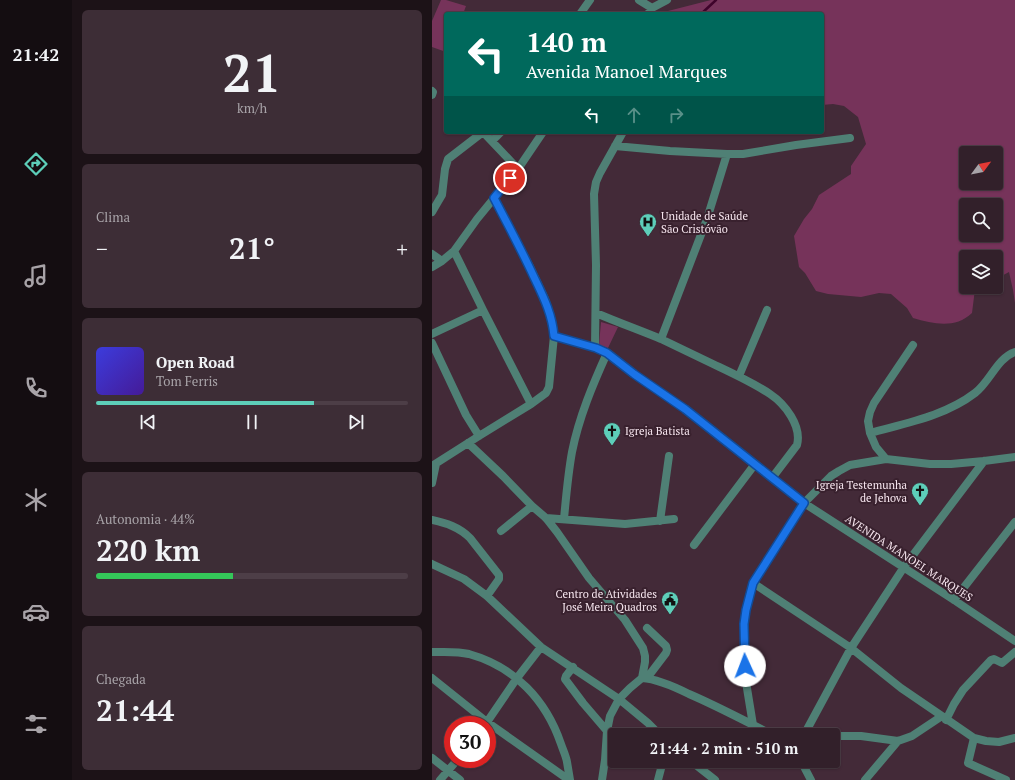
<!DOCTYPE html>
<html lang="pt">
<head>
<meta charset="utf-8">
<style>
  body { margin:0; font-family:"PT Serif",serif; background:#3d2d36; color:#f1f3f6; height:100vh; display:flex; flex-direction:column; font-size:15px; white-space:nowrap }
  * { box-sizing:border-box; margin:0 }
  p { font-size:13px; color:#a8a3a8 }
  .icon { flex:none; width:22px; height:22px; fill:none; stroke:currentColor; stroke-width:2; stroke-linecap:round; stroke-linejoin:round }
  .map { position:relative; flex:1; overflow:hidden }
  .details { display:flex; flex-direction:column; gap:10px; padding:10px; background:#1c1217; width:360px }
  .details>* { flex:none }
  .guide { position:absolute; left:12px; top:12px; width:380px; height:122px; border-radius:4px; box-shadow:0 1px 3px #0004,0 0 0 1px #4d3e47; background:#00695c; color:#fff; overflow:hidden }
  .needle { width:26px; rotate:58deg }
  .controls { position:absolute; left:527px; top:146px; display:grid; gap:8px }
  .controls a { display:grid; place-items:center; width:44px; height:44px; border-radius:4px; background:#32202a; box-shadow:0 1px 3px #0004,0 0 0 1px #4d3e47; font-size:20px }
  .speed { position:absolute; left:12px; top:716px; display:flex; gap:8px; font-size:20px; font-weight:700; text-align:center }
  .speed>* { display:grid; place-content:center; width:52px; height:52px; border-radius:50%; background:#32202a; box-shadow:0 1px 3px #0004,0 0 0 1px #4d3e47; line-height:1 }
  .speed .limit { border:6px solid #d22; background:#fff; color:#111 }
  .pin { position:absolute; display:grid; place-items:center; width:34px; height:34px; color:#fff; margin:-17px; border:2px solid #fff; border-radius:50%; box-shadow:0 1px 4px #0007 }
  .me { position:absolute; width:44px; margin:-22px; rotate:358deg; stroke-linejoin:round; filter:drop-shadow(0 0 3px #0008) }
  .turn { display:flex; align-items:center; gap:14px; height:84px; padding:0 16px; font-size:18px }
  .turn .icon { width:52px; height:52px; stroke-width:2.5 }
  .turn b { display:block; font-size:28px; line-height:34px }
  .lanes { display:flex; align-items:center; height:38px; padding:0 16px; background:#0003; justify-content:center; gap:20px; direction:ltr }
  .lanes .off { opacity:.35 }
  .big { font-size:30px; font-weight:600; line-height:1.1 }
  .details .widget { flex:1; display:flex; flex-direction:column; justify-content:center; gap:6px; min-width:0; padding:0 14px; border-radius:6px; background:#3d2d36 }
  .details .dial { align-items:center; gap:0 }
  .dial b { font-size:52px; line-height:1 }
  .song { display:flex; align-items:center; gap:12px }
  .cover { width:48px; height:48px; border-radius:6px; background:linear-gradient(135deg,hsl(240 70% 55%),hsl(260 70% 35%)) }
  .played { height:4px; border-radius:2px; background:linear-gradient(90deg,#5dceb9 70%,#4d3e47 70%) }
  .keys { display:flex; justify-content:space-around; direction:ltr }
  .heat { display:flex; justify-content:space-between; align-items:center; font-size:22px; direction:ltr }
  .charge { height:6px; border-radius:3px; background:linear-gradient(90deg,#34c759 44%,#4d3e47 0) }
  .trip { position:absolute; left:176px; top:728px; width:232px; height:40px; border-radius:4px; background:#32202a; box-shadow:0 1px 3px #0004,0 0 0 1px #4d3e47; font-weight:600; line-height:40px; text-align:center }
  main { display:flex; flex:1; min-height:0 }
  .tabs { display:flex; flex-direction:column; width:72px; justify-content:space-around; align-items:center; background:#140d11; color:#a8a3a8 }
  .tabs .icon { width:28px; height:28px }
  .tabs .current { color:#5dceb9 }
  .tabs b { font-size:18px; color:#f1f3f6 }
  .map>svg:first-child { display:block }
  .green { fill:#76335a; fill-rule:evenodd }
  .lines { fill:none; stroke-linecap:round; stroke-linejoin:round }
  .stream { stroke:#3e032a; stroke-width:2.5 }
  .minor { stroke:#4f8075; stroke-width:8 }
  .route-casing { stroke:#114b97; stroke-width:10 }
  .route { stroke:#1a73e8; stroke-width:7 }
  .labels { text-anchor:middle; stroke-width:4; stroke-linejoin:round; paint-order:stroke }
  .poi-label { font-size:11px; fill:#f7e6ef; stroke:#39212e; text-anchor:start }
  .street-label { font-size:11px; fill:#f7e6ef; stroke:#39212e }
</style>
</head>
<body>
<main>
<nav class="tabs">
<b>21:42</b>
<svg class="icon current" aria-label="directions" viewBox="0 0 24 24"><path d="M12 3l9 9-9 9-9-9zM9 14v-3h6M13 9l2 2-2 2"/></svg>
<svg class="icon" aria-label="music" viewBox="0 0 24 24"><path d="M9 18V5l10-2v13"/><circle cx="6" cy="18" r="3"/><circle cx="16" cy="16" r="3"/></svg>
<svg class="icon" aria-label="phone" viewBox="0 0 24 24"><path d="M5 4h4l2 5-3 2q2 4 5 5l2-3 5 2v4C11 20 4 13 5 4z"/></svg>
<svg class="icon" aria-label="climate" viewBox="0 0 24 24"><path d="M12 3v18M4 7l16 10M4 17L20 7"/></svg>
<svg class="icon" aria-label="car" viewBox="0 0 24 24"><path d="M5 17H2v-5l4-1 3-4h7l3 4 3 1v5h-3M9 17h6M6 11h13"/><circle cx="7" cy="17" r="2"/><circle cx="17" cy="17" r="2"/></svg>
<svg class="icon" aria-label="filters" viewBox="0 0 24 24"><path d="M4 7h16M4 17h16"/><circle cx="9" cy="7" r="2"/><circle cx="15" cy="17" r="2"/></svg>
</nav>
<section class="details">
<div class="widget dial"><b>21</b><p>km/h</p></div>
<div class="widget"><p>Clima</p>
<div class="heat"><a>−</a><b class="big">21°</b><a>+</a></div>
</div>
<div class="widget">
<div class="song"><i class="cover"></i><div><b>Open Road</b><p>Tom Ferris</p></div></div>
<div class="played"></div>
<div class="keys"><svg class="icon" aria-label="previous" viewBox="0 0 24 24"><path d="M18 5L8 12l10 7zM5 5v14"/></svg><svg class="icon" aria-label="pause" viewBox="0 0 24 24"><path d="M8 5v14M16 5v14"/></svg><svg class="icon" aria-label="next" viewBox="0 0 24 24"><path d="M6 5l10 7-10 7zM19 5v14"/></svg></div>
</div>
<div class="widget"><p>Autonomia · 44%</p><b class="big">220 km</b><div class="charge"></div></div>
<div class="widget"><p>Chegada</p><b class="big">21:44</b></div>
</section>
<div class="map">
<svg width="583" height="780" viewBox="0 0 583 780">
  <rect width="100%" height="100%" fill="#432a38"/>
  <path class="green" d="M9,0H14L34,6L31,14H14V52L0,47V21Z
    M279,0H583V303L581,290L577,272L564,279V257H534V287H544L543,289L540,313C523,329 502,324 481,318L475,308L459,294L447,293L429,297L396,294L384,291L373,273L367,267L362,236L372,219L380,209L387,195L419,174V166L434,144L426,117L412,106L401,104L390,105V14H234L236,11ZM534,153H564V183H534ZM534,205H564V235H534Z
    M169,322L186,327L176,348L167,345Z"/>
  <g class="lines">
    <path class="stream" d="M269,14L284,0"/>
    <path class="minor" d="M207,0L220,8
      M148,14L158,0
      M216,14L220,8L235,0
      M0,91L1,92L0,95
      M51,132L86,169
      M60,141L69,132
      M183,146L238,151L295,154H311L364,145L418,138
      M0,212L7,200L10,195L13,169L16,159L51,132
      M22,251L51,310L99,404
      M0,254L10,261
      M0,267L10,261L22,251L45,219L86,169L111,132
      M164,313C185,322 207,330 229,339C246,347 264,356 281,364C300,373 320,382 338,394C353,404 370,426 365,445L340,478
      M0,334L51,310
      M122,336L163,348L175,353L202,374L253,409L372,503L522,600L583,641
      M229,339L275,219L295,154
      M0,343L34,415L47,436
      M163,348L164,265L162,194L164,182L168,173L191,132
      M307,376L335,310
      M438,433C474,423 513,416 543,393C558,382 565,358 583,352
      M36,443L71,476L100,506L114,518L125,532L157,578L193,620L211,648L213,656V662L210,678L198,688L187,699L178,716L175,731L173,760L170,780
      M454,459L444,447L438,433L436,421L438,412L442,403L481,345
      M0,466L36,443L47,436L99,404L114,393L117,387L122,336L119,317L113,299L97,265L62,198
      M0,483L4,464
      M114,518L193,524L242,519
      M132,519C134,497 136,474 140,452C147,417 161,384 175,353
      M0,520C14,523 27,527 38,538L67,575V579L55,596
      M228,521L237,456
      M69,531L100,506
      M262,545L323,464
      M0,564L32,579L55,596L109,647L187,699L216,723L228,735
      M321,583L419,648L469,688L510,716
      M522,600L583,522
      M0,652C12,652 25,651 37,654C83,667 114,700 129,744C131,750 134,756 135,762C136,768 137,774 138,780
      M141,667L134,676L133,679L151,703L175,731
      M0,678L55,722L137,780
      M210,678C226,679 243,687 257,694C285,706 313,721 341,735
      M215,678L234,653L235,650L234,646L215,628
      M514,720L522,704L531,690L559,660L562,659L570,663L583,652
      M53,725L85,678L109,647
      M321,725L313,676L312,644V624L314,610L321,583L372,503L399,476L407,471L418,465L454,459L498,464H519L552,461L583,457
      M372,735L419,648L472,567L552,461
      M401,736H429L466,741L480,736L510,716L542,738L554,741L567,742L583,738
      M542,738L536,763L574,780
      M0,758L28,780
      M259,761L283,780
      M369,761L379,780
      M8,780L26,759
      M226,780L231,761
      M433,780L466,741"/>
  </g>
  <g class="lines">
    <g class="route-casing">
      <path id="route" d="M78,178L62,198C75,223 89,249 101,275C111,296 120,313 122,336L164,348L175,353L202,374L253,409L372,503L321,583L314,610L312,624L313,666"/>
    </g>
    <use href="#route" class="route"/>
  </g>
  <defs>
    <g id="hospital-pin" transform="scale(0.9)"><path d="M0 17L-7.5 6A9.5 9.5 0 1 1 7.5 6Z" fill="#5dceb9" stroke="#39212e"/><path d="M-5-5h3v3.5h4V-5h3V5h-3V1.5h-4V5h-3Z" fill="#111"/></g>
    <g id="church-pin" transform="scale(0.9)"><path d="M0 17L-7.5 6A9.5 9.5 0 1 1 7.5 6Z" fill="#5dceb9" stroke="#39212e"/><path d="M-1.2-6h2.4v3.5h3.3v2.4h-3.3V6h-2.4V-.1h-3.3v-2.4h3.3Z" fill="#111"/></g>
    <g id="civic-pin" transform="scale(0.9)"><path d="M0 17L-7.5 6A9.5 9.5 0 1 1 7.5 6Z" fill="#5dceb9" stroke="#39212e"/><path d="M-.6-6.5H3V-4.5H.6V-3L4-1V1h2V6H-6V1h2V-1L-.6-3ZM-1.2 2.5V6h2.4V2.5Z" fill="#111"/></g>
  </defs>
  <g fill-rule="evenodd">
    <use href="#hospital-pin" x="216" y="222"/>
    <use href="#church-pin" x="180" y="431"/>
    <use href="#church-pin" x="488" y="491"/>
    <use href="#civic-pin" x="238" y="600"/>
  </g>
  <g class="labels">
    <g class="poi-label">
      <text x="229" y="220">Unidade de Saúde<tspan x="229" dy="13">São Cristóvão</tspan></text>
      <text x="193" y="435">Igreja Batista</text>
      <text x="475" y="489" text-anchor="end">Igreja Testemunha<tspan x="475" dy="13">de Jehova</tspan></text>
      <text x="225" y="598" text-anchor="end">Centro de Atividades<tspan x="225" dy="13">José Meira Quadros</tspan></text>
    </g>
    <g class="street-label">
      <text transform="translate(477 558) rotate(33)" y="4">AVENIDA MANOEL MARQUES</text>
    </g>
  </g>
</svg>
<div class="controls">
<a><svg class="needle" viewBox="-14 -14 28 28"><path d="M0-13l5 13h-10z" fill="#e53935"/><path d="M0 13l5-13h-10z" fill="#a8a3a8"/></svg></a>
<a><svg class="icon" aria-label="search" viewBox="0 0 24 24"><circle cx="10" cy="10" r="6"/><path d="M15 15l6 6"/></svg></a>
<a><svg class="icon" aria-label="layers" viewBox="0 0 24 24"><path d="M12 4l9 5-9 5-9-5zM3 14l9 5 9-5"/></svg></a>
</div>
<div class="speed"><div class="limit">30</div></div>
<div class="pin" style="left:78px;top:178px;background:#d93025"><svg class="icon" aria-label="arrive" viewBox="0 0 24 24"><path d="M6 21V4h12l-3 4 3 4H6"/></svg></div>
<svg class="me" style="left:313px;top:666px" viewBox="-20 -20 40 40"><circle r="19" fill="#fff"/><path d="M0-13L10 11 0 6-10 11z" fill="#1a73e8"/></svg>
<div class="trip">21:44 · 2 min · 510 m</div>
<div class="guide">
<div class="turn"><svg class="icon" aria-label="left" viewBox="0 0 24 24"><path d="M17 20v-9H6M10 6l-5 5 5 5"/></svg><div><b>140 m</b>Avenida Manoel Marques</div></div>
<div class="lanes"><svg class="icon" aria-label="left" viewBox="0 0 24 24"><path d="M17 20v-9H6M10 6l-5 5 5 5"/></svg><svg class="icon off" aria-label="ahead" viewBox="0 0 24 24"><path d="M12 20V5M6 11l6-6 6 6"/></svg><svg class="icon off" aria-label="right" viewBox="0 0 24 24"><path d="M7 20v-9h11M14 6l5 5-5 5"/></svg></div>
</div>
</div>
</main>
</body>
</html>
